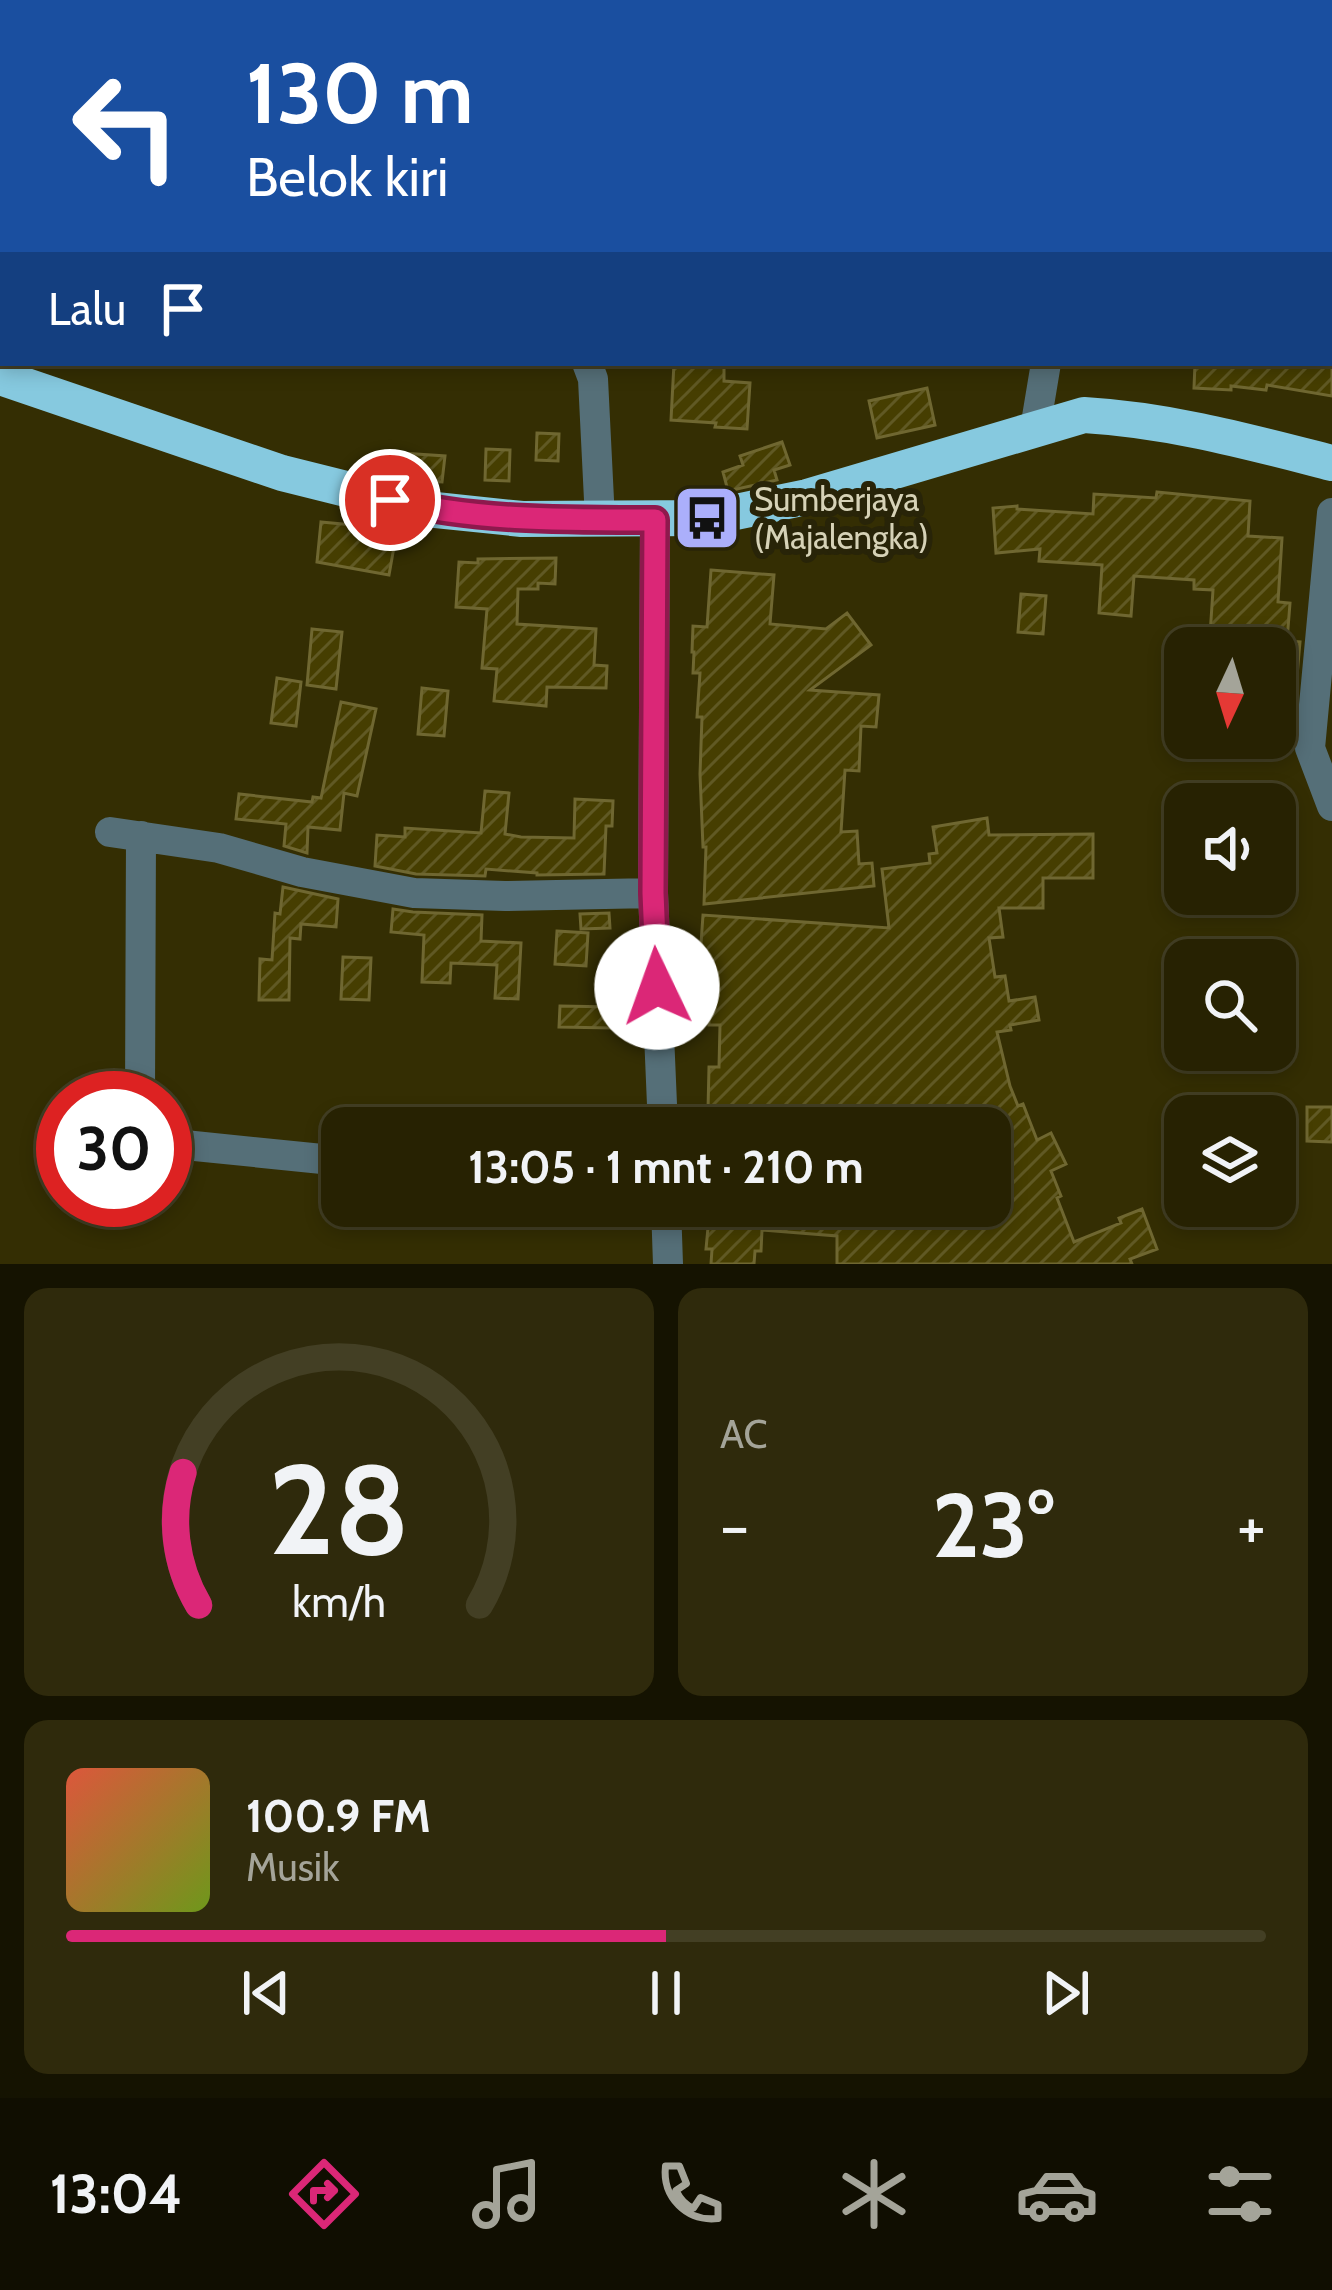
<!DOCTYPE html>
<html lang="id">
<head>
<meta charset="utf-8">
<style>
  body { margin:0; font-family:Cabin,sans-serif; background:#2f2a0c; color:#f1f3f6; height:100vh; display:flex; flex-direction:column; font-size:45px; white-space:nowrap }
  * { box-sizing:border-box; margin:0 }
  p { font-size:39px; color:#a4a499 }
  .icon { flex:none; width:66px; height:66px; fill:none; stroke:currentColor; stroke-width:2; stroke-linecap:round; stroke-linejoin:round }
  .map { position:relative; height:1264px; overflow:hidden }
  .details { display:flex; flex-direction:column; gap:24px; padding:24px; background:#151301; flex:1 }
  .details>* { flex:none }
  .hud { position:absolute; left:0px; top:0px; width:1332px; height:366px; box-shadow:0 6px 18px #0003,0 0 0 3px #433f24; background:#1a4fa0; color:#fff; overflow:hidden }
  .needle { width:78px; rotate:184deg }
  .tools { position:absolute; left:1164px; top:627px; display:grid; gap:24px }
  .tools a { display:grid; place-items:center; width:132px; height:132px; border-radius:24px; background:#272202; box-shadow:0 6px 18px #0003,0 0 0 3px #433f24; font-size:60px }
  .speed { position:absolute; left:36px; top:1071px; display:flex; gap:24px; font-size:60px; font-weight:700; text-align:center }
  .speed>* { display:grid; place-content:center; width:156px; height:156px; border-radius:50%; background:#272202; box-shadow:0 6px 18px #0003,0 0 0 3px #433f24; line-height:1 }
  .speed .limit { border:18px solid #d22; background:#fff; color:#111 }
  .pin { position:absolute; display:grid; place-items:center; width:102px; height:102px; color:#fff; margin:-51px; border:6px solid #fff; border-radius:50%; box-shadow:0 3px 12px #0007 }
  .me { position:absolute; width:132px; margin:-66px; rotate:357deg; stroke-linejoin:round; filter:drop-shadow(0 0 9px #0008) }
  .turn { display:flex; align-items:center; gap:42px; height:252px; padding:0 48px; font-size:54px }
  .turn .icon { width:156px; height:156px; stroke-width:2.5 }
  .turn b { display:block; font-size:84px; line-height:102px }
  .then { display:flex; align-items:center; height:114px; padding:0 48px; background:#0003; gap:24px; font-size:45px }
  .big { font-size:90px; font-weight:700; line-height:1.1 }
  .details .tile { flex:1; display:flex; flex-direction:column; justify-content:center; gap:18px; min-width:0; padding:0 42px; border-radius:24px; background:#2f2a0c }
  .details .dial { align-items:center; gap:0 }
  .dial svg { height:312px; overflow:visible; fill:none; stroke:#433f24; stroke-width:7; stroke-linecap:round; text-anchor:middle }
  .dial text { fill:#f1f3f6; stroke:none }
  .song { display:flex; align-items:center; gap:36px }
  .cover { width:144px; height:144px; border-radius:18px; background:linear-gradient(135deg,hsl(10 70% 55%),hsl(80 70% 35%)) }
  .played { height:12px; border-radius:6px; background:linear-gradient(90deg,#db2777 50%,#433f24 50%) }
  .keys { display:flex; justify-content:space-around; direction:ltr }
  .heat { display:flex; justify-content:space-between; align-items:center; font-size:66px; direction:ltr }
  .details .tiles { flex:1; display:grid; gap:24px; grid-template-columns:1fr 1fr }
  .tile:last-child { grid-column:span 2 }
  .trip { position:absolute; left:321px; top:1107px; width:690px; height:120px; border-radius:24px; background:#272202; box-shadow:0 6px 18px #0003,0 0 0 3px #433f24; font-weight:700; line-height:120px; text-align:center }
  .dock { display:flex; height:192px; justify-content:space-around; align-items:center; background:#100e01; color:#a4a499 }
  .dock .icon { width:84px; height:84px }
  .dock .selected { color:#db2777 }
  .dock b { font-size:54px; color:#f1f3f6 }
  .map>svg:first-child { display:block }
  .building { fill:url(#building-hatch); stroke:#6f6731; stroke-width:3 }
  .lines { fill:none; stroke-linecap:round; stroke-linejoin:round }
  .minor { stroke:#556f78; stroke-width:30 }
  .highway { stroke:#86c9df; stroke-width:36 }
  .route-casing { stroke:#8e194d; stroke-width:30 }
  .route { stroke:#db2777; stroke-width:21 }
  .labels { text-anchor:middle; stroke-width:12; stroke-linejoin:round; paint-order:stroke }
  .poi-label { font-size:33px; fill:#d6d2b7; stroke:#282408; text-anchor:start }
</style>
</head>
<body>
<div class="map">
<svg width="1332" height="1264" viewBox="0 0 1332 1264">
  <defs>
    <pattern id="building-hatch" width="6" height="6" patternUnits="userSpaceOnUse" patternTransform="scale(3)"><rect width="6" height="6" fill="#463e01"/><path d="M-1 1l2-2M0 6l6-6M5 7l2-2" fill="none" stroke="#605924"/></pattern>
  </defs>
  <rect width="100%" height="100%" fill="#342e03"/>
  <path class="building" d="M674,363H724V381L750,383L747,429L715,427L716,423L671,420Z
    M1195,363H1332V396L1267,385L1266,390L1231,386V390L1194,388Z
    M927,388L935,425L877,438L869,401Z
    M537,433L559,434L558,461L536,460Z
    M782,442L790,465L774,470L777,480L728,491L723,472L743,465L740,456Z
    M486,449L510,450L509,481L485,480Z
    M386,452L445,456L442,482L401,480L384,475Z
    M1157,492L1250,501L1248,536L1282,538L1278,602L1290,603L1287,641L1300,642L1295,699L1275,698V648H1238L1239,637L1210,635L1213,590L1194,589V580L1134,576L1131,616L1099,613L1102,565L1039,561L1040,549L996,553L993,508L1017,506V509L1093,514L1094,494L1156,498Z
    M321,522L365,526V524L397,530L389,575L317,562Z
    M556,558L555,584L538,583V589H518L517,624L596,629L594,665L607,666L606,688L547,687L546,706L494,701L497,669L482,668L487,609L456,607L459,562L478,563V559Z
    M711,570L774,575L770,624L826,629L847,613L871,645L810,690L879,695L876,727L861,726L859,771L845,770L841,832L857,831L859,864L872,863L874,886L704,904L706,847H703L700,774L702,717H697L700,673H693L694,652H692L693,626L707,627Z
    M1021,594L1046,596L1043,634L1018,632Z
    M312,629L342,632L336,689L307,685Z
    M277,678L301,682L296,726L271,723Z
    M422,688L448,691L444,736L418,734Z
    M341,702L376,709L357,796L344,793L340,830L308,827L307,853L284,846L286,824L236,819L239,794L312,802L313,797L321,798Z
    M485,791L509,793L505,834L521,837L574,838L575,799L613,801L612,826H606L604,874L537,875V873L486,869L485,876L416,874L375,866L377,835L405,837V828L481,833Z
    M987,818L989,835L1093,834V878H1043V908H999L1003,937L989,938L995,977L1005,976L1009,1001L1035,997L1039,1020L1010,1025L1011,1030L997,1032L1010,1086L1018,1106L1023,1104L1037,1140L1051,1133L1066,1164L1051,1171L1061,1196L1057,1198L1074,1242L1121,1223L1119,1218L1142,1209L1157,1249L1130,1259L1132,1264H837V1236L762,1230L761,1251H755L754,1264H711L712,1249H706L710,1206H990V1128H858L855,1111L806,1110V1113L762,1110V1128H711V1111L708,1110L709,1067H719L720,1025H709V958H700L703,915L889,928L882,869L930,863L929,854L937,853L933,827Z
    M283,887L338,899L336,927L301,924L300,939L290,938L289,1000H259L260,959L272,960L275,913L280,914Z
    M393,909L413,912L482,915L481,941L521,943L518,999L495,998L497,965L451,963L450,983L422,982L424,935L391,932Z
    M609,913L610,928L581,929L580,914Z
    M557,931L588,933L586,966L555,964Z
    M343,957L371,958L369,1000L341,999Z
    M560,1006L613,1007L612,1028L559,1027Z
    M1307,1107H1332V1142L1307,1141Z"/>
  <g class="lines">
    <path class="minor" d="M365,0L369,3
      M237,3V0
      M1112,3V0
      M0,223H3
      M587,363L593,379L600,520
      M1035,429L1046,363
      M1332,513L1310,748L1332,806
      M655,520L653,893L663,1128
      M110,832L219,848L302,872L414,893L505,896L653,893
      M140,1098L141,836
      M165,1143L342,1161
      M666,1206L668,1264"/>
    <path class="highway" d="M0,377L282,473L426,509L522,519L707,518L807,497L1084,415C1170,420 1250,442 1332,463"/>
  </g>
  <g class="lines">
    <g class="route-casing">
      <path id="route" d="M390,500C477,521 565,520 655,520L653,893L657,987"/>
    </g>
    <use href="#route" class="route"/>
  </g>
  <defs>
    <g id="bus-square" transform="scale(3.45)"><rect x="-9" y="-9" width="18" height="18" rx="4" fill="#abaffb" stroke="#282408"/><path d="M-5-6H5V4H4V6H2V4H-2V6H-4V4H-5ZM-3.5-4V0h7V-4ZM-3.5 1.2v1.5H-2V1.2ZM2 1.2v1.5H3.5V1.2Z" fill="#111"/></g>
  </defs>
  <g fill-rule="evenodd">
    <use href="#bus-square" x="707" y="518"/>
  </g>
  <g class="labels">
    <g class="poi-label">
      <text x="754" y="511">Sumberjaya<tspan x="754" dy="38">(Majalengka)</tspan></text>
    </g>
  </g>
</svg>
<div class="tools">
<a><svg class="needle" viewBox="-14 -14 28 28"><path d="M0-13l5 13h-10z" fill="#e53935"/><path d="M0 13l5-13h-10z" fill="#a4a499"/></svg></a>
<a><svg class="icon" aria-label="sound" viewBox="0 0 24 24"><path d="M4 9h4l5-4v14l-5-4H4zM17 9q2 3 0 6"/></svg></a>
<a><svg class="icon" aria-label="search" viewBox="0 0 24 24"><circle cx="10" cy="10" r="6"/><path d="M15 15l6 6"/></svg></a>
<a><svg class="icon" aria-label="layers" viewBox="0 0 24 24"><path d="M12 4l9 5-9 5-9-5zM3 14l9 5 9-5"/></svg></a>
</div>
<div class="speed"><div class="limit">30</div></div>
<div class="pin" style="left:390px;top:500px;background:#d93025"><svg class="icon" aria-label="arrive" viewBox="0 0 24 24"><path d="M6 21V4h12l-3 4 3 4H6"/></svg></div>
<svg class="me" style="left:657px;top:987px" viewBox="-20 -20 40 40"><circle r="19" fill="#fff"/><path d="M0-13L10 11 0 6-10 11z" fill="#db2777"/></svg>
<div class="trip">13:05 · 1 mnt · 210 m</div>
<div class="hud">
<div class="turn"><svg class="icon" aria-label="left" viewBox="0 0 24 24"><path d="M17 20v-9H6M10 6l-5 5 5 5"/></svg><div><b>130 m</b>Belok kiri</div></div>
<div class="then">Lalu<svg class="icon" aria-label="arrive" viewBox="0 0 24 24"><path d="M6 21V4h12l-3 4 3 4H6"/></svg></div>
</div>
</div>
<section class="details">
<div class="tiles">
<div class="tile dial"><svg viewBox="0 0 100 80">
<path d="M14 69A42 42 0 1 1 86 69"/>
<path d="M14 69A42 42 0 0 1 10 35" stroke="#db2777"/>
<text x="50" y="56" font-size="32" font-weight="700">28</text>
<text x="50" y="72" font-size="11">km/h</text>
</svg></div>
<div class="tile"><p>AC</p>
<div class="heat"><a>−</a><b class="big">23°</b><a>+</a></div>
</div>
<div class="tile">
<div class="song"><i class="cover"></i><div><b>100.9 FM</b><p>Musik</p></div></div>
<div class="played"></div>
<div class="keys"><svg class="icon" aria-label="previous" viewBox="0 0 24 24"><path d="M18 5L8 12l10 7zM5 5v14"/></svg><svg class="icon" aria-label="pause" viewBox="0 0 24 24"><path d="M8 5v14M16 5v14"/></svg><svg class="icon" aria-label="next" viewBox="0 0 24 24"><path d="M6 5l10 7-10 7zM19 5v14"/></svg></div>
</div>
</div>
</section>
<nav class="dock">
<b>13:04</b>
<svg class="icon selected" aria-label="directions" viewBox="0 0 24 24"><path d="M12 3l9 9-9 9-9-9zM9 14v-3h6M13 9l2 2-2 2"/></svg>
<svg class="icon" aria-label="music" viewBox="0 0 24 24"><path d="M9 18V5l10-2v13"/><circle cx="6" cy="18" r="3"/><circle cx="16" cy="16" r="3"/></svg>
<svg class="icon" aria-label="phone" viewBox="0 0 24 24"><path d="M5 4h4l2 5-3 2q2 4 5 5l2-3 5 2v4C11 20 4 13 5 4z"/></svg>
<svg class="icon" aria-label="climate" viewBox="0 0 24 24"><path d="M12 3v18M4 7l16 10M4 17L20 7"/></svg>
<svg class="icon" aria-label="car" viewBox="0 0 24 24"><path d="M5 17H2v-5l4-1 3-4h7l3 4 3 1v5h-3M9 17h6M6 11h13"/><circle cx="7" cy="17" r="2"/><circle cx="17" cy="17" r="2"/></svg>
<svg class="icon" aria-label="filters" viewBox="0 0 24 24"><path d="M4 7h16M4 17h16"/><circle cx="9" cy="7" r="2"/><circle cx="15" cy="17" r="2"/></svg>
</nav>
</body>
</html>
